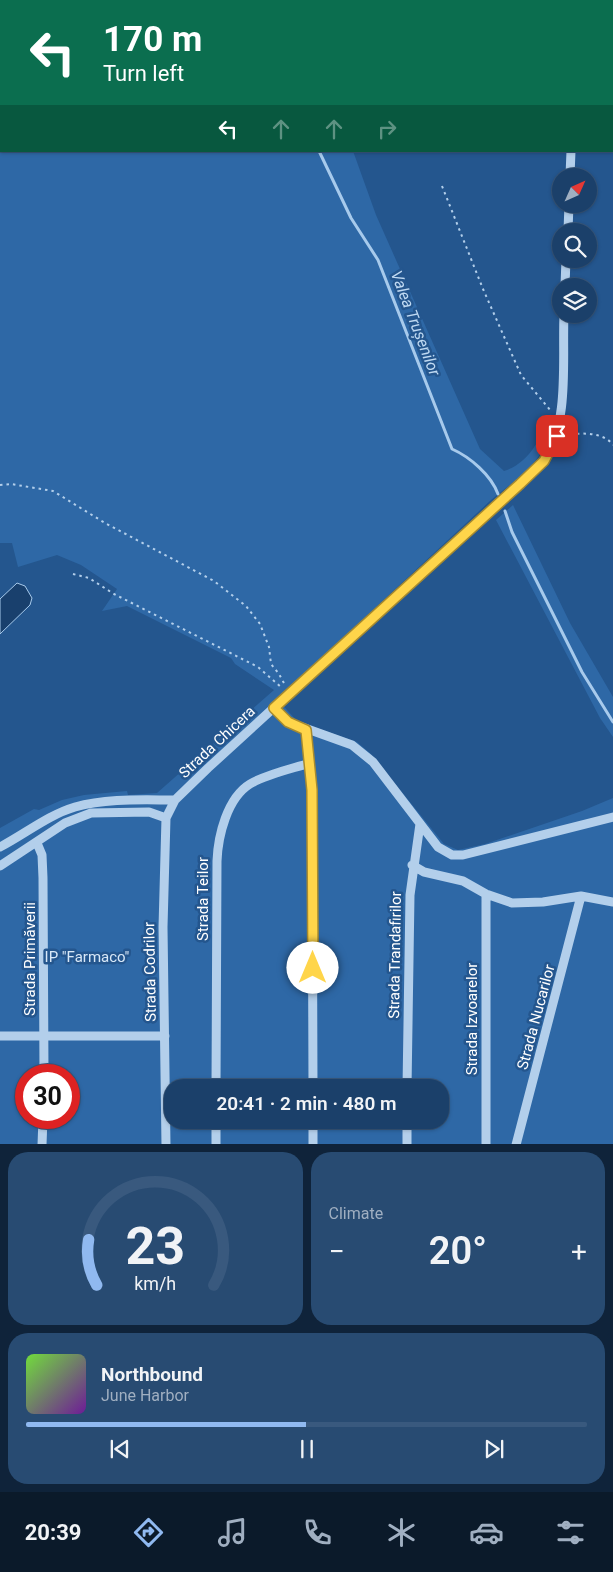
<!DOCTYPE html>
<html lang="en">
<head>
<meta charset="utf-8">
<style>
  body { margin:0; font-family:Roboto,sans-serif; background:#284b72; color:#f1f3f6; height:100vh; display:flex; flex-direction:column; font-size:19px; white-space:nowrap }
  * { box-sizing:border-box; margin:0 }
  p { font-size:16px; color:#a0afc1 }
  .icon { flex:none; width:28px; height:28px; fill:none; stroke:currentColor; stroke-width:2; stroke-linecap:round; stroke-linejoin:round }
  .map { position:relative; height:1144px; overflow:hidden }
  .drawer { display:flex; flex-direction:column; gap:8px; padding:8px; background:#0f233a; flex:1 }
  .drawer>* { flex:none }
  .guide { position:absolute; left:0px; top:0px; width:614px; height:152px; box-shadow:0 1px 4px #0004,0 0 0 1px #39597e; background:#0b6e4f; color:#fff; overflow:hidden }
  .needle { width:32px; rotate:45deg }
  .controls { position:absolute; left:552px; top:168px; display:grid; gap:10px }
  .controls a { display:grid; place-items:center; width:45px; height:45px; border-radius:50%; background:#1b406a; box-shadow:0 1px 4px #0004,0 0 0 1px #39597e; font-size:25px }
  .speed { position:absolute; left:15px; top:1064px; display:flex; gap:10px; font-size:25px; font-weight:700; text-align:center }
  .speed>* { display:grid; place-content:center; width:65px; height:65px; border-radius:50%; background:#1b406a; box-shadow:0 1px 4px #0004,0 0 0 1px #39597e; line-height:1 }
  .speed .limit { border:8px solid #d22; background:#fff; color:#111 }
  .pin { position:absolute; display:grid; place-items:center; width:42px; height:42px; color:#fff; margin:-21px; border-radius:10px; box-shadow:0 2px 8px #0006 }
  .me { position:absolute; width:55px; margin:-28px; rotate:0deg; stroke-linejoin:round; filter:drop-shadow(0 0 4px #0008) }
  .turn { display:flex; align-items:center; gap:18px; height:105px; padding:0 20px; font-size:22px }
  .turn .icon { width:65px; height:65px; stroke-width:2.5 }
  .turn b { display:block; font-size:35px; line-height:42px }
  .lanes { display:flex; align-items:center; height:48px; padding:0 20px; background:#0003; justify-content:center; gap:25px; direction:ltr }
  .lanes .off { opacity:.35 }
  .big { font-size:38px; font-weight:600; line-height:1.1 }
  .drawer .tile { flex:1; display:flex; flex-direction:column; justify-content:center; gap:8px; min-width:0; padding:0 18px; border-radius:20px; background:#284b72 }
  .drawer .dial { align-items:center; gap:0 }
  .dial svg { height:130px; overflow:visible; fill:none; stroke:#39597e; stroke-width:7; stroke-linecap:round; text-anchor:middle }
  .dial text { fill:#f1f3f6; stroke:none }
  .song { display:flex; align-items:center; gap:15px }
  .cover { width:60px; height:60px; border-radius:8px; background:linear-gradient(135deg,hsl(100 70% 55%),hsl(280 70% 35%)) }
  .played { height:5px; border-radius:2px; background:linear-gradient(90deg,#90b9f0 50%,#39597e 50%) }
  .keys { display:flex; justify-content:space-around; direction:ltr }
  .heat { display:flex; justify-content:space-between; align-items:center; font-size:28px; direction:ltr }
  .drawer .tiles { flex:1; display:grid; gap:8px; grid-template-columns:1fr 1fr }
  .tile:last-child { grid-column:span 2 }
  .trip { position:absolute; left:164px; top:1079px; width:285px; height:50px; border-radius:20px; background:#1b406a; box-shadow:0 1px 4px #0004,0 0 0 1px #39597e; font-weight:600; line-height:50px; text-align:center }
  .tab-bar { display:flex; height:80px; justify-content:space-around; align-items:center; background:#0b1a2a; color:#a0afc1 }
  .tab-bar .icon { width:35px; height:35px }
  .tab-bar .active { color:#90b9f0 }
  .tab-bar b { font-size:22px; color:#f1f3f6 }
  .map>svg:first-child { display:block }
  .green { fill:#2e68a6; fill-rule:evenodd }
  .water { fill:#19406d; stroke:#a7caec }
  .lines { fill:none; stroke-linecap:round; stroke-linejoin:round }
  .stream { stroke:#a7caec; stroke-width:3 }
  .path { stroke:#b3cfeb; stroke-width:2; stroke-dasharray:2.5 4; stroke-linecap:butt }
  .minor { stroke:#b3cfeb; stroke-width:9 }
  .route-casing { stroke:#a68a30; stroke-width:12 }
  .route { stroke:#ffd54a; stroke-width:9 }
  .labels { text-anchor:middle; stroke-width:5; stroke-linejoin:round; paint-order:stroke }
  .street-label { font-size:15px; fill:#fff; stroke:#24568e }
  .park-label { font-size:15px; fill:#d8e8f8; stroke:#24568e }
  .water-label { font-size:16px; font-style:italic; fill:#bfd9f2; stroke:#24568e }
</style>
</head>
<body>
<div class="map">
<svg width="613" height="1145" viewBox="0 0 613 1145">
  <rect width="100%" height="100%" fill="#24568e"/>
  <path class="green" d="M0,0H292L1,1V151H353L376,215L480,449L504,471C530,463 541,437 551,414C555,454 518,478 491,500L277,699L297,721L357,742L371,754L444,844L458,850L485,844L582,811L613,798V1144L0,1145V828L34,809L39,810L62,800L84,795L127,791L128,795L157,793L274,690L235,664L231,658L127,606L102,611L117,589L81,565L57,555L18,567L12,543H0ZM26,1075H69V1118H26ZM172,1088H440V1120H172Z
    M513,505L570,623L613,697V737L600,718L496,520Z"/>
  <path class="water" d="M17,583L25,586L32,598L30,605L0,634V599Z"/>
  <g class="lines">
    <path class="stream" d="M264,0L265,1
      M319,151L351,218L378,260L452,449C470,457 491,475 498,494
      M505,511L512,532L582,672L613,722"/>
    <path class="path" d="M442,186L483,289L521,375L551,411
      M564,435C579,433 603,431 613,445
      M0,485L11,484L53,491L105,523L214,581L246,606L260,624L269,647L271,664L279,674L285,685
      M73,574L89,578L114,594L258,667L282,688
      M197,1145H206"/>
    <path class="minor" d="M577,1V0
      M570,176L571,151
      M568,231L569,204
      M565,286L566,259
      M274,708L288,722L352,745L373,762L438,847L452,855H463L613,817
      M306,730L312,790L313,1088
      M37,843L42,855L43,878L44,1075
      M0,847C25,834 48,815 75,807C107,798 142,800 175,800
      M412,865L424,872L463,881L486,894L512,903L543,902L581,896L613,902
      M0,866L65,823L91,813L149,812L166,818
      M0,1036H165
      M216,1088L217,861C218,836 227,798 250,784C267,774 291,769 310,763
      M407,1088L410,895L420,824
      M42,1145L43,1118
      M166,1145L163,927L166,818L175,800L208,768L544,461C570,421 562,360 564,314
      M216,1145V1120
      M313,1145V1120
      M407,1145V1120
      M486,1145V894
      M516,1145L581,896"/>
  </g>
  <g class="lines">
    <g class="route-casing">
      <path id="route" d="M313,968L312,790L306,730L288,722L274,708L520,484L544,461L557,436"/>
    </g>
    <use href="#route" class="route"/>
  </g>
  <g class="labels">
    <g class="street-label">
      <text transform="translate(217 742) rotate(-43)" y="5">Strada Chicera</text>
      <text transform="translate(203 899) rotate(-90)" y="5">Strada Teilor</text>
      <text transform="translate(395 955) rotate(-89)" y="5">Strada Trandafirilor</text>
      <text transform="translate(30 959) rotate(-90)" y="5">Strada Primăverii</text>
      <text transform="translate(150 972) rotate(-91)" y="5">Strada Codrilor</text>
      <text transform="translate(536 1017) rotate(-75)" y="5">Strada Nucarilor</text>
      <text transform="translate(472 1019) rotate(-90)" y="5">Strada Izvoarelor</text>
    </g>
    <g class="park-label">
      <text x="87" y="962">IP "Farmaco"</text>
    </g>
    <g class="water-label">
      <text transform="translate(416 323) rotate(69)" y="6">Valea Trușenilor</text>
    </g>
  </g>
</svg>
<div class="controls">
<a><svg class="needle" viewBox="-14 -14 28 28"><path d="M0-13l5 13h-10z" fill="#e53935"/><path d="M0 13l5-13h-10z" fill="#a0afc1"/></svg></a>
<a><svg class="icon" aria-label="search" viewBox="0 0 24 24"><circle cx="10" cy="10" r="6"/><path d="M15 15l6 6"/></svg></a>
<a><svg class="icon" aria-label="layers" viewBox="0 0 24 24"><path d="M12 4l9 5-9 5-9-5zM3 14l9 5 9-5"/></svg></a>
</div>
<div class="speed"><div class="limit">30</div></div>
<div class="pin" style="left:557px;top:436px;background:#d93025"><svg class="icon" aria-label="arrive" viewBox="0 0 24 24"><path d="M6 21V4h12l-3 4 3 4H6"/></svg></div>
<svg class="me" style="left:313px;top:968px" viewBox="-20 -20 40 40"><circle r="19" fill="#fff"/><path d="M0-13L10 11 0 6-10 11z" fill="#ffd54a"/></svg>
<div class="trip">20:41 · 2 min · 480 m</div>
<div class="guide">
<div class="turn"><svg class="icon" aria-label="left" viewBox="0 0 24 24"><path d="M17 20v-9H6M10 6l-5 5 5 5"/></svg><div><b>170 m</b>Turn left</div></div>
<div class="lanes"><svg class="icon" aria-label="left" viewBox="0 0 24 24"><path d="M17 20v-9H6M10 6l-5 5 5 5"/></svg><svg class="icon off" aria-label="ahead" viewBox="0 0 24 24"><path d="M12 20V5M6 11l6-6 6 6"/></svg><svg class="icon off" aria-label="ahead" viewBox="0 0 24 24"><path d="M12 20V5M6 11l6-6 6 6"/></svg><svg class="icon off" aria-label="right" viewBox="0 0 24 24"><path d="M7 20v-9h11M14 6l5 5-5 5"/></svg></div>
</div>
</div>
<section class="drawer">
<div class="tiles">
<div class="tile dial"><svg viewBox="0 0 100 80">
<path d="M14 69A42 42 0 1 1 86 69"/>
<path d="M14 69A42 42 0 0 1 9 41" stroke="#90b9f0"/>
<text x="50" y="56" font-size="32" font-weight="700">23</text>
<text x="50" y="72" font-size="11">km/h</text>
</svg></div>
<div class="tile"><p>Climate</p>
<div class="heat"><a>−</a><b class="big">20°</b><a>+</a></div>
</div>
<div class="tile">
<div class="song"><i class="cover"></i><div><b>Northbound</b><p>June Harbor</p></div></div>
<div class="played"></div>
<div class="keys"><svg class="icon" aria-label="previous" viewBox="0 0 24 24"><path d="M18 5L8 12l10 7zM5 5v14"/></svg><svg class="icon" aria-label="pause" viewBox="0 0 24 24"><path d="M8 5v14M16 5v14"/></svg><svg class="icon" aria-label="next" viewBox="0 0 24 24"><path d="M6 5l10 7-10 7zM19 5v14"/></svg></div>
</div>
</div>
</section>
<nav class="tab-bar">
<b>20:39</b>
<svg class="icon active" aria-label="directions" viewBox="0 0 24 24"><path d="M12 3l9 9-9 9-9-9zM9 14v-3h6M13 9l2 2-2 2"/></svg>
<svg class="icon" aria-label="music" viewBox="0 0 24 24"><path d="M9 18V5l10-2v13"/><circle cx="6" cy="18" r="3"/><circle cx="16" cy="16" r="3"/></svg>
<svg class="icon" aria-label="phone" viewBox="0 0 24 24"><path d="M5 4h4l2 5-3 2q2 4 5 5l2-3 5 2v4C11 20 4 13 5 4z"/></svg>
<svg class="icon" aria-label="climate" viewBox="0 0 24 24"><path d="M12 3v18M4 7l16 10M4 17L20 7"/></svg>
<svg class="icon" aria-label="car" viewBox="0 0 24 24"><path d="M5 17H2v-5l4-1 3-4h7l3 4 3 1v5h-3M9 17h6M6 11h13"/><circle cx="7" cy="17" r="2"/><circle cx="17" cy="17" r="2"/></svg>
<svg class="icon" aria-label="filters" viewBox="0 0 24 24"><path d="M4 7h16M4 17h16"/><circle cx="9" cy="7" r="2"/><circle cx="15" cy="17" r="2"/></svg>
</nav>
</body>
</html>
